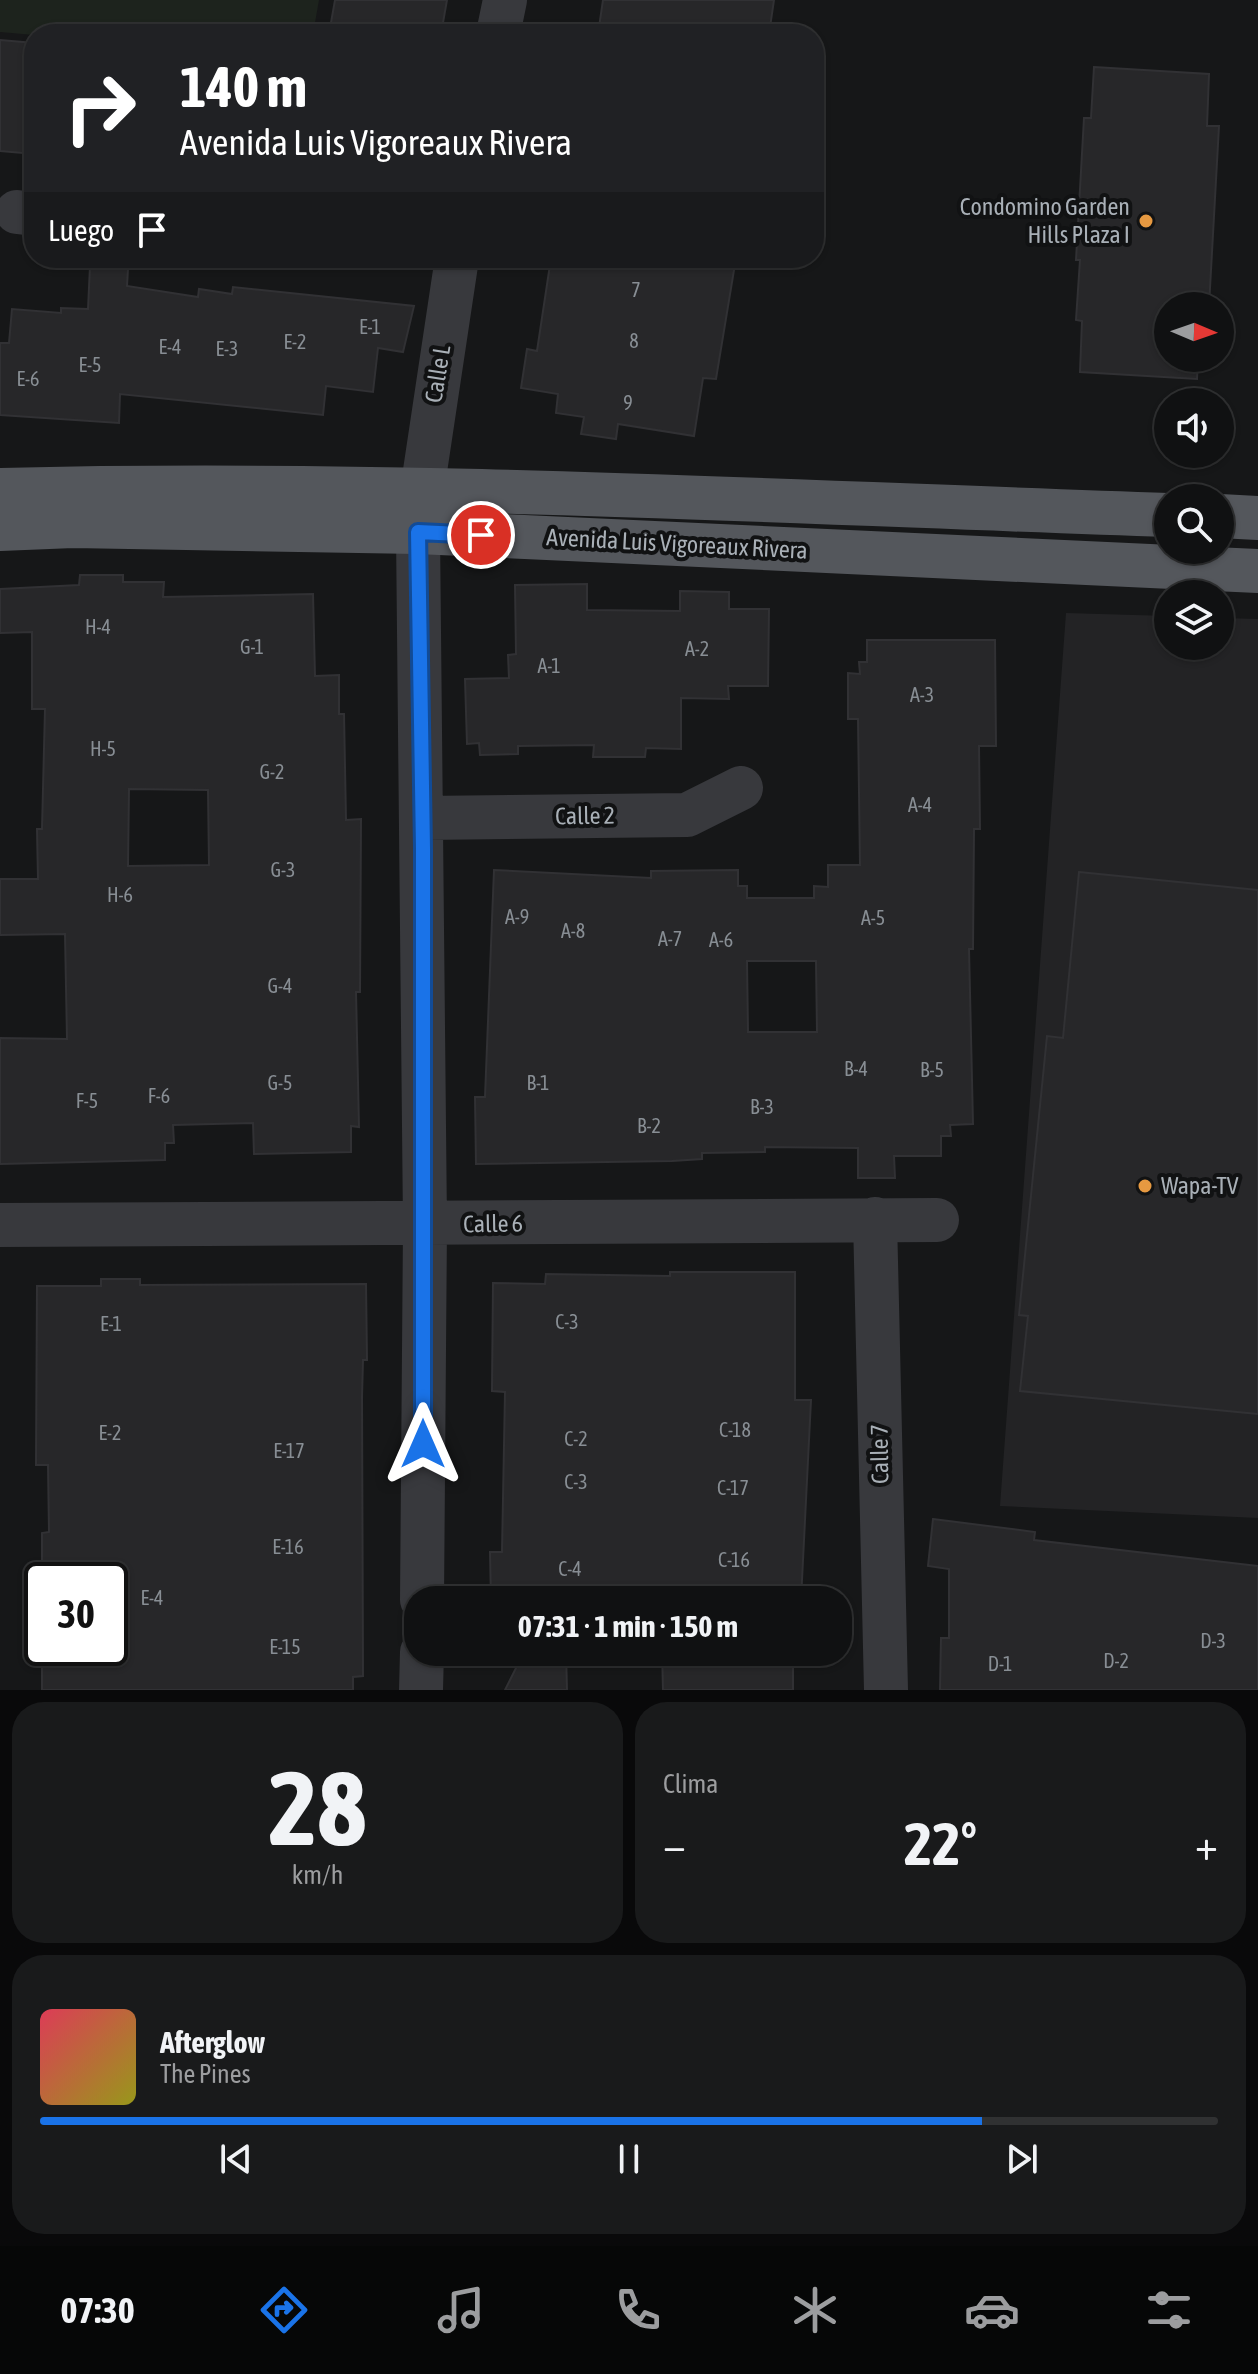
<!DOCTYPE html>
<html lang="es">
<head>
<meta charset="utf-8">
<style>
  body { margin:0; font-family:"Asap Condensed",sans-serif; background:#191a1b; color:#f1f3f6; height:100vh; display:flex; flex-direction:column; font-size:30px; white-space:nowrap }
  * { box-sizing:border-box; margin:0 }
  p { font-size:26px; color:#9c9d9f }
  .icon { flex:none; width:44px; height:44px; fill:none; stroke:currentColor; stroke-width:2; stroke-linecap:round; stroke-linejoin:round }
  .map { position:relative; height:1690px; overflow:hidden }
  .panel { display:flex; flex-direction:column; gap:12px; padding:12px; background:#09090a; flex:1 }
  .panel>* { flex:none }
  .guide { position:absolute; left:24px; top:24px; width:800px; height:244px; border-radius:32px; box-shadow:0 2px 6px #0004,0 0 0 2px #303132; background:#202124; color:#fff; overflow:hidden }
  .needle { width:52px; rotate:92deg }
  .buttons { position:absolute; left:1154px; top:292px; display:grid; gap:16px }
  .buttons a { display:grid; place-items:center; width:80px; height:80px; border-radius:50%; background:#101112; box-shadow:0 2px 6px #0004,0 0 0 2px #303132; font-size:40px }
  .speed { position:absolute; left:24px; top:1562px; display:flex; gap:16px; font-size:40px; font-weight:700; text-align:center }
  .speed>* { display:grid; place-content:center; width:104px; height:104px; border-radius:50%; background:#101112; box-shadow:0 2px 6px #0004,0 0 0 2px #303132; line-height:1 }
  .speed .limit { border:4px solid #111; border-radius:12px; background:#fff; color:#111 }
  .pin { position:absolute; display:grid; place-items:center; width:68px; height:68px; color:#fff; margin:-34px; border:4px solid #fff; border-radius:50%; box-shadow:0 2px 8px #0007 }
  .me { position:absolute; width:88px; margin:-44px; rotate:0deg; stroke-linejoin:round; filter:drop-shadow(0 0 6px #0008) }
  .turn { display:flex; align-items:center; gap:28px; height:168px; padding:0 24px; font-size:36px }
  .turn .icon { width:104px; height:104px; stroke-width:2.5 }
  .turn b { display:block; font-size:56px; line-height:68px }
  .then { display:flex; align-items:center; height:76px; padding:0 24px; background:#0003; gap:16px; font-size:30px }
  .big { font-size:60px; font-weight:700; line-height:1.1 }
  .panel .tile { flex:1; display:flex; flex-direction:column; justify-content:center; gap:12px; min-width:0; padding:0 28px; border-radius:32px; background:#191a1b }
  .panel .dial { align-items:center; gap:0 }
  .dial b { font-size:104px; line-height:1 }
  .song { display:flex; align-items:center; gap:24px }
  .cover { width:96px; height:96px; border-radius:12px; background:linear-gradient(135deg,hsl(350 70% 55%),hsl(60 70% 35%)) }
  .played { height:8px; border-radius:4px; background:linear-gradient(90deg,#1a73e8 80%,#303132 80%) }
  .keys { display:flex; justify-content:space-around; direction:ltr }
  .heat { display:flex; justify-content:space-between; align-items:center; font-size:44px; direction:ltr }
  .panel .tiles { flex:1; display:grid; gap:12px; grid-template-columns:1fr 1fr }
  .tile:last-child { grid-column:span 2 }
  .trip { position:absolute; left:404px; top:1586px; width:448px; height:80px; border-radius:32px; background:#101112; box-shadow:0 2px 6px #0004,0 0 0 2px #303132; font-weight:700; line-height:80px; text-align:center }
  .menu { display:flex; height:128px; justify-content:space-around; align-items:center; background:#060707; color:#9c9d9f }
  .menu .icon { width:56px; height:56px }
  .menu .active { color:#1a73e8 }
  .menu b { font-size:36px; color:#f1f3f6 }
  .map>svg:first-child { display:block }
  .built { fill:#232325 }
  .green { fill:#1d231d }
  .building { fill:#272729; stroke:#313134; stroke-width:2; fill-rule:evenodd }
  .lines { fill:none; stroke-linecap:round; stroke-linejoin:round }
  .minor { stroke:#38393d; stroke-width:44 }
  .major { stroke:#54575c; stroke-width:44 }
  .route-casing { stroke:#114b97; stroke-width:20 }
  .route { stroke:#1a73e8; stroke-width:14 }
  .poi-dot { fill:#e69941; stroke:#111213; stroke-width:3 }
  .labels { text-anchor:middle; stroke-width:8; stroke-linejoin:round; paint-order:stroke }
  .number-label { font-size:20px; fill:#888e94 }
  .poi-label { font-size:24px; fill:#a9b0b7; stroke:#111213; text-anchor:end }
  .street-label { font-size:24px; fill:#a9b0b7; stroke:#111213 }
</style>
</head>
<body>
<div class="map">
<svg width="1258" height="1690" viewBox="0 0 1258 1690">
  <rect width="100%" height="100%" fill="#161718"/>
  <path class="built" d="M1066,613L1168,616V646H1220V618L1258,619V1518L1000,1506Z"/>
  <path class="green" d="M0,0H319L313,34L34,35L0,32Z"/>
  <path class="building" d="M335,0H447L441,34H329Z
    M603,0H774L769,34H598Z
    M0,40L34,43V154L0,151Z
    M1094,67L1209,74L1207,126H1219L1209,306H1168V358H1198L1197,379L1080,372L1082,321L1076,320L1080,260H1076L1084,118H1091Z
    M551,258H736L716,379L703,378L694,436L618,424L616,439L581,434L584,417L556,413L558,394L521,388L527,349L537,351Z
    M90,266L128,269L127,286L198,297L199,289L232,294L233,287L414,306L403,352L378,348L373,392L326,386L323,415L120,394L119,423L0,415V343H9L12,309L61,313V308L88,309Z
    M80,575H123V582H164L163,597L313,594L315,676L339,675V714H344L346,820L361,819L360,992H356L359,1127L351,1126V1152L254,1154L253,1123L173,1125L174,1143H165V1160L0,1164V1038L67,1039L65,934L0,935V879H38L37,829H42L45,709H32V632L0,633V589L79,585ZM129,789L208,790L209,865L128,866Z
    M587,584V610L680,611V591L729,592V609H769L768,686H728L729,699L681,698V749L646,748L645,757H593L594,745L518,746V754L480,755L479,743L467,744L465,679L509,678L508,655L516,654L515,585Z
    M867,640H995L996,746H979L980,829H974L973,949H969L973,1124L950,1125L951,1136H941V1156H894L895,1178H858V1148L765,1147V1152L702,1153V1159L672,1161L476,1164L475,1097H485L494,870L651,878V871L738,870V886H747V898H814V886L828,887V865H860L858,719H848V673L860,674L859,662H867ZM747,961H816L817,1032H748Z
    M1079,872L1258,890V1414L1020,1391L1028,1316L1019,1315L1047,1036L1063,1038Z
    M670,1272H795V1400H811L801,1600H491L490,1552H502L505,1392L492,1391L493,1283L545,1284L546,1274L670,1276Z
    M101,1279H140V1285L366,1284L367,1360H363L362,1397L363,1676L353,1677V1690H42V1649L110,1648V1580H42V1533L49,1532L48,1465H36L37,1286H101Z
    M933,1519L1035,1532L1034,1540L1258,1566V1690H940L941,1638H949V1569L928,1566Z
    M524,1652H566L567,1690H505Z
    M662,1652H793V1690H663Z"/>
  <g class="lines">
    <path class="minor" d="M498,34L505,0
      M17,212L34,214
      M422,491L457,258
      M418,532L425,1225L422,1600
      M423,818L687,815L741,788
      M875,1219L886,1690
      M0,1225L937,1220
      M421,1690L422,1652"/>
    <path class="major" d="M0,490C389,480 779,502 1168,515
      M1220,516L1258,518
      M0,529L73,526L418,532L1258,571"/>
  </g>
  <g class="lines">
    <g class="route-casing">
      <path id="route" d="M423,1444V849L418,532L481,535"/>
    </g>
    <use href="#route" class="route"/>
  </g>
  <g class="poi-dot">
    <circle cx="1146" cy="221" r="8"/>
    <circle cx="1145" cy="1186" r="8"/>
  </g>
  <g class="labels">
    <g class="number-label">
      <text x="636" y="297">7</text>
      <text x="370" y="334">E-1</text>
      <text x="634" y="348">8</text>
      <text x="295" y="349">E-2</text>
      <text x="170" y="354">E-4</text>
      <text x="227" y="356">E-3</text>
      <text x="90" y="372">E-5</text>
      <text x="28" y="386">E-6</text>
      <text x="628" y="410">9</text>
      <text x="98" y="634">H-4</text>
      <text x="252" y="654">G-1</text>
      <text x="697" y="656">A-2</text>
      <text x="549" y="673">A-1</text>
      <text x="922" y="702">A-3</text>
      <text x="103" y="756">H-5</text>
      <text x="272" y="779">G-2</text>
      <text x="920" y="812">A-4</text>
      <text x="283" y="877">G-3</text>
      <text x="120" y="902">H-6</text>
      <text x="517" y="924">A-9</text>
      <text x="873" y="925">A-5</text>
      <text x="573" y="938">A-8</text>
      <text x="670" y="946">A-7</text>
      <text x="721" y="947">A-6</text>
      <text x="280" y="993">G-4</text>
      <text x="856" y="1076">B-4</text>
      <text x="932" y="1077">B-5</text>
      <text x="280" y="1090">G-5</text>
      <text x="538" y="1090">B-1</text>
      <text x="159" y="1103">F-6</text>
      <text x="87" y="1108">F-5</text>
      <text x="762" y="1114">B-3</text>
      <text x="649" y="1133">B-2</text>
      <text x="567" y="1329">C-3</text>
      <text x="111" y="1331">E-1</text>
      <text x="735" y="1437">C-18</text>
      <text x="110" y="1440">E-2</text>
      <text x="576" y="1446">C-2</text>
      <text x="289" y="1458">E-17</text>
      <text x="576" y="1489">C-3</text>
      <text x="733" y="1495">C-17</text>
      <text x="288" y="1554">E-16</text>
      <text x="734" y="1567">C-16</text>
      <text x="570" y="1576">C-4</text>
      <text x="152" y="1605">E-4</text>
      <text x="1213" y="1648">D-3</text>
      <text x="285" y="1654">E-15</text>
      <text x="1116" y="1668">D-2</text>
      <text x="1000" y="1671">D-1</text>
    </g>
    <g class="poi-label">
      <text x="1130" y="215">Condomino Garden<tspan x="1130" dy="28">Hills Plaza I</tspan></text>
      <text x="1161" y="1194" text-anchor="start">Wapa-TV</text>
    </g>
    <g class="street-label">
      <text transform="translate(438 374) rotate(-81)" y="8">Calle L</text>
      <text transform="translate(677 544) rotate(3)" y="8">Avenida Luis Vigoreaux Rivera</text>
      <text transform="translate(585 816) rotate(-1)" y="8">Calle 2</text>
      <text transform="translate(493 1224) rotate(-1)" y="8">Calle 6</text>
      <text transform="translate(880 1454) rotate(-91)" y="8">Calle 7</text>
    </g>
  </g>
</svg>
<div class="buttons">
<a><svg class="needle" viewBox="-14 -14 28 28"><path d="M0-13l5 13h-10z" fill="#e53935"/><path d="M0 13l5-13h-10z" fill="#9c9d9f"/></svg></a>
<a><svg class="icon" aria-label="sound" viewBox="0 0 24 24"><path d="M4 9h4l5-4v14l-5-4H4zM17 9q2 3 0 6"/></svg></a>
<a><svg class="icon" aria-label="search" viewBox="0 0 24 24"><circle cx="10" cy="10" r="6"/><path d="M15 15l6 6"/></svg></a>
<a><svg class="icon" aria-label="layers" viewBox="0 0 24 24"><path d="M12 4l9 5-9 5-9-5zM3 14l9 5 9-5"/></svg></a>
</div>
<div class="speed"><div class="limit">30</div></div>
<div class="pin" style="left:481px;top:535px;background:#d93025"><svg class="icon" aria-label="arrive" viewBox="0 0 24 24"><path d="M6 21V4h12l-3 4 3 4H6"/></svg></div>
<svg class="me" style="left:423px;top:1444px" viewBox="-20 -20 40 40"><path d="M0-17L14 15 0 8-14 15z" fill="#1a73e8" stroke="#fff" stroke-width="4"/></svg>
<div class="trip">07:31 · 1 min · 150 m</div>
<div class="guide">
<div class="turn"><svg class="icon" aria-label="right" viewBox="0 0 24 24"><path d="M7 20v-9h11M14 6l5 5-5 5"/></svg><div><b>140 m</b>Avenida Luis Vigoreaux Rivera</div></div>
<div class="then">Luego<svg class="icon" aria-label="arrive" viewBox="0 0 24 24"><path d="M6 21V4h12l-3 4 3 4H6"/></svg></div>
</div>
</div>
<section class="panel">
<div class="tiles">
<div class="tile dial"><b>28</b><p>km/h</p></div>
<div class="tile"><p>Clima</p>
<div class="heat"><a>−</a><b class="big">22°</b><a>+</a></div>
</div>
<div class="tile">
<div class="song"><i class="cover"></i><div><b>Afterglow</b><p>The Pines</p></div></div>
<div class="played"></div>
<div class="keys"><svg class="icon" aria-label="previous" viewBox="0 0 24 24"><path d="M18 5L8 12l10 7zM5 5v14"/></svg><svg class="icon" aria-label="pause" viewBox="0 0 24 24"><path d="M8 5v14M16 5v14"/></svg><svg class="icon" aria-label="next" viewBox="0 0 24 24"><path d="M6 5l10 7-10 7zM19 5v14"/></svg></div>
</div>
</div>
</section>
<nav class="menu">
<b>07:30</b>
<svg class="icon active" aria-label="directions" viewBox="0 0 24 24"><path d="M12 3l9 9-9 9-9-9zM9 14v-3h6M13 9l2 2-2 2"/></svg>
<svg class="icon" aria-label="music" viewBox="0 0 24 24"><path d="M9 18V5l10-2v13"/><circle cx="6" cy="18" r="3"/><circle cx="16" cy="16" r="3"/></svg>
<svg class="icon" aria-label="phone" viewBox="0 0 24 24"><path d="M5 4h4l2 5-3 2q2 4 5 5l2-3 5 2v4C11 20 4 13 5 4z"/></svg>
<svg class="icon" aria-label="climate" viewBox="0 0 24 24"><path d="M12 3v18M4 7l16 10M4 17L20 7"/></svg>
<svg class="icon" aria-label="car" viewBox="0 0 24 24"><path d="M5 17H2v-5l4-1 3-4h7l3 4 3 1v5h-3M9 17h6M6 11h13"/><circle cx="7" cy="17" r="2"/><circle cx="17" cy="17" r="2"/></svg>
<svg class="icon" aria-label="filters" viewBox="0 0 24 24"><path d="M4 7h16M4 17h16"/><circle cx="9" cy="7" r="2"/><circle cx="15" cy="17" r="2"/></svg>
</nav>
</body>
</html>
